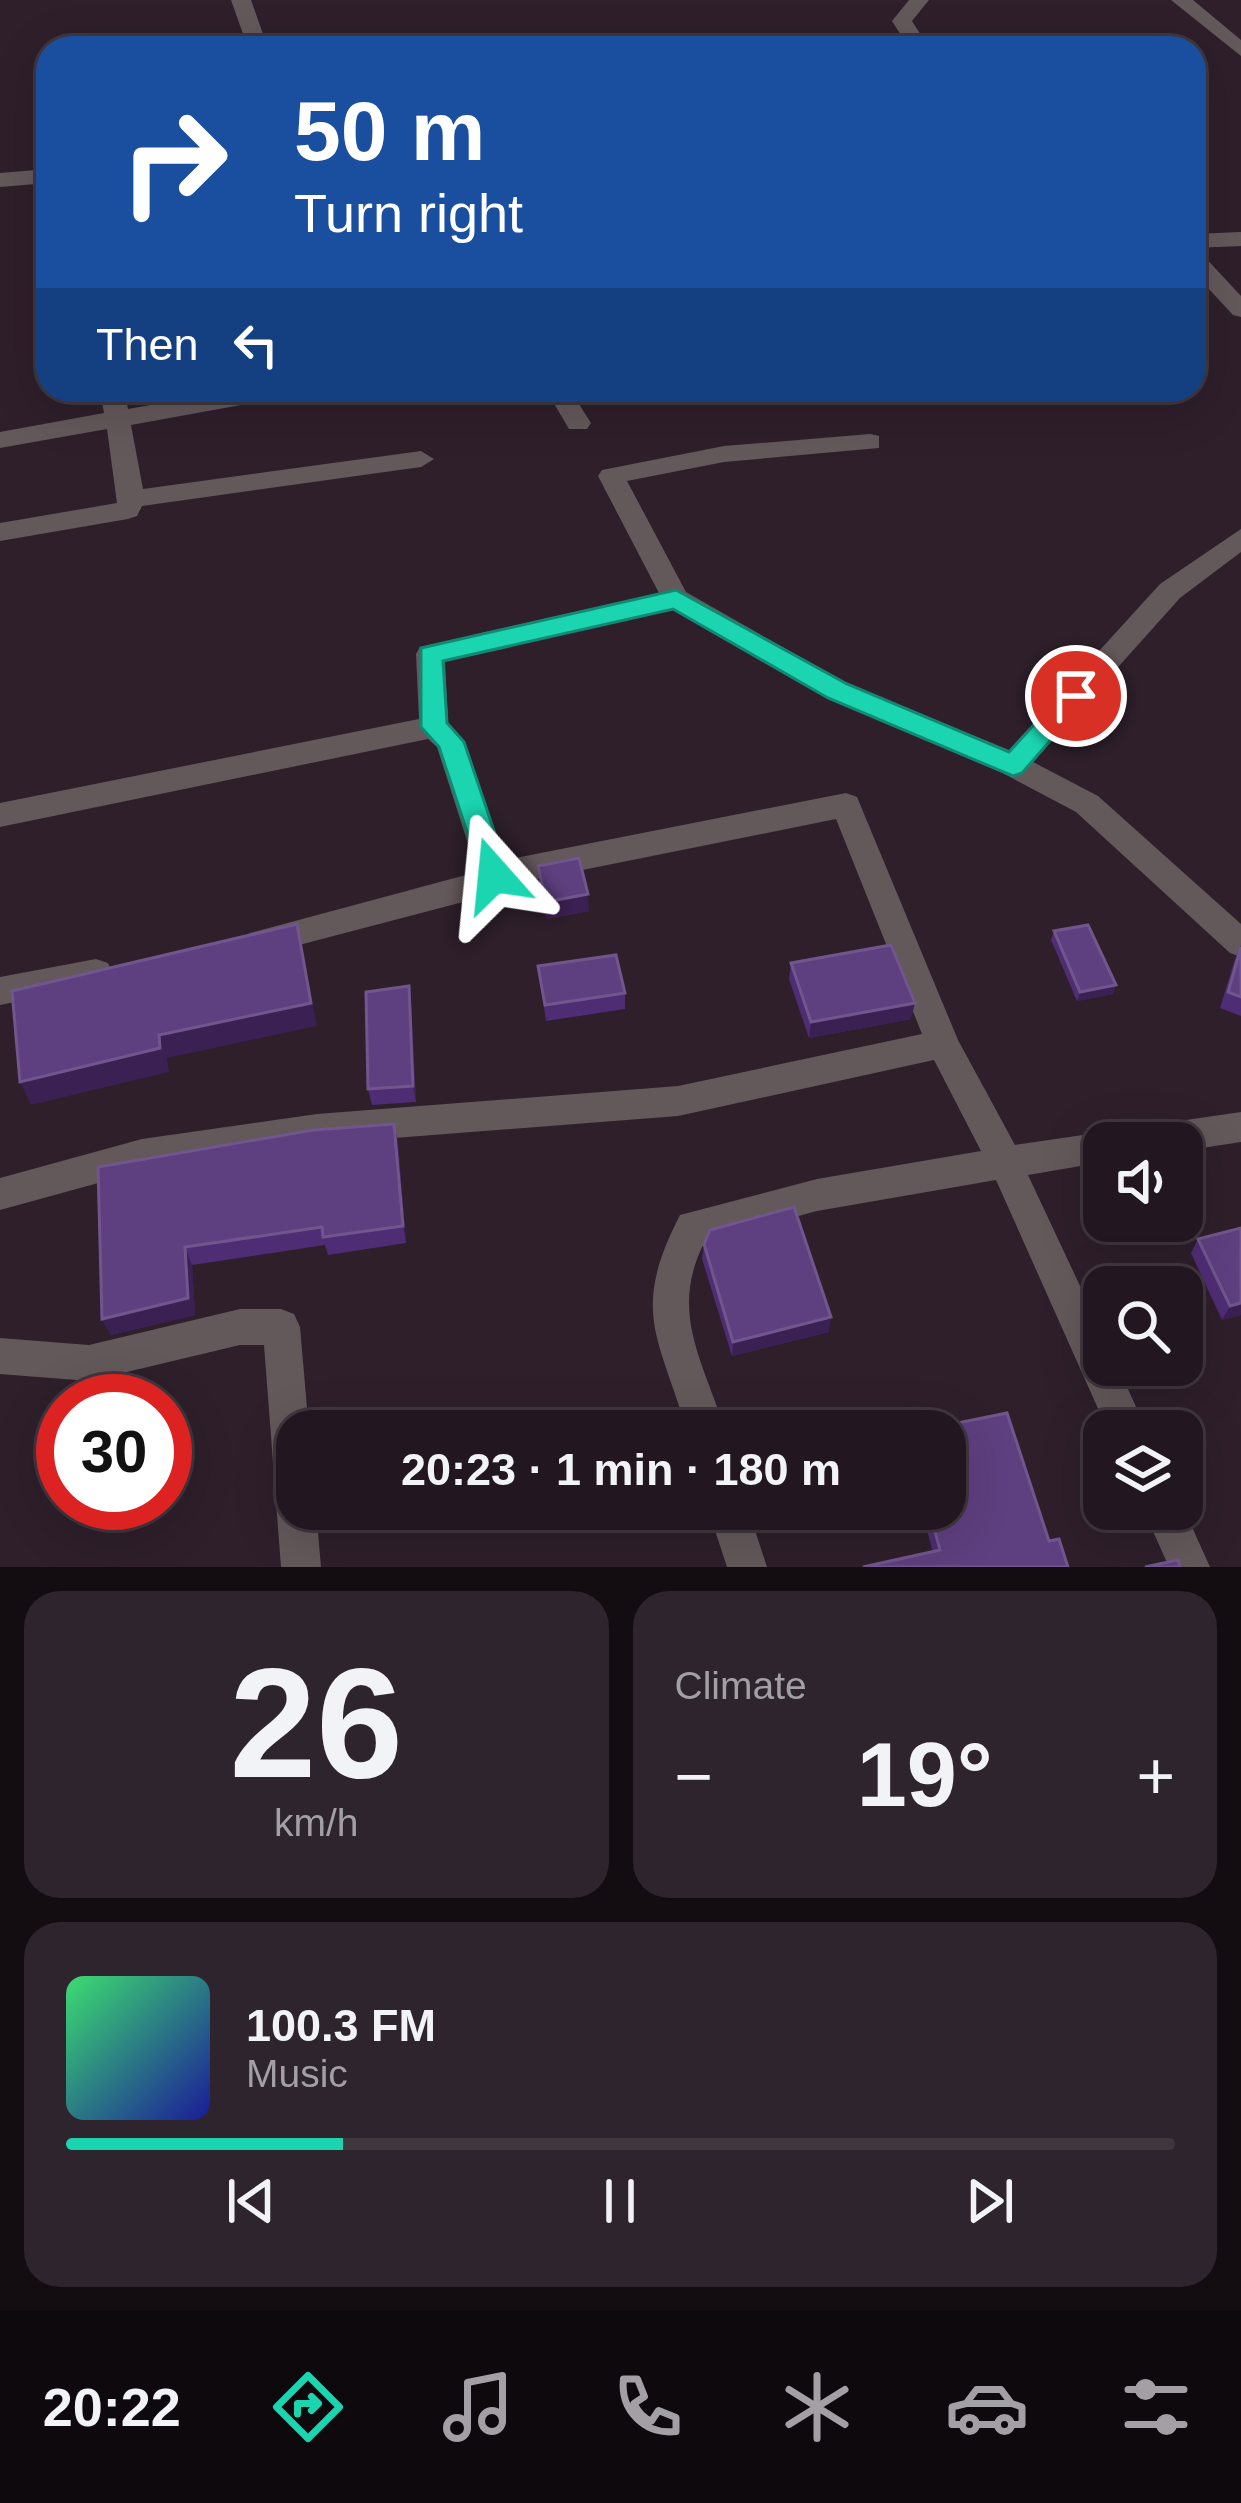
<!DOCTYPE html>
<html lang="en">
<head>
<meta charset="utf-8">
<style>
  body { margin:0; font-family:Helvetica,sans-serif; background:#2e242d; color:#f1f3f6; height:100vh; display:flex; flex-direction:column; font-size:45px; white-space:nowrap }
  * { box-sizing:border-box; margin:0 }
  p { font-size:39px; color:#a29fa5 }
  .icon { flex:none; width:66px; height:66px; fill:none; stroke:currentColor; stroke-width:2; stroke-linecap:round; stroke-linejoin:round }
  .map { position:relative; height:1567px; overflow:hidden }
  .side { display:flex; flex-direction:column; gap:24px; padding:24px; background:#130d12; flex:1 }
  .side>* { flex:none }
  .guide { position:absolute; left:36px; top:36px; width:1170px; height:366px; border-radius:36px; box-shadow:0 12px 48px #0002,0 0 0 3px #3f363e; background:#1a4fa0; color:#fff; overflow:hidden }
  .controls { position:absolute; left:1083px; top:1122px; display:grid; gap:24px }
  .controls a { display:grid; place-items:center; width:120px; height:120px; border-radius:24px; background:#221720; box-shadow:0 12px 48px #0002,0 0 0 3px #3f363e; font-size:60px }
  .speed { position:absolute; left:36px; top:1374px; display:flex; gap:24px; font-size:60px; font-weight:700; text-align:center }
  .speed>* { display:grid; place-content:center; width:156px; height:156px; border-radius:50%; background:#221720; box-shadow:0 12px 48px #0002,0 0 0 3px #3f363e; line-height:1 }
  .speed .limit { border:18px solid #d22; background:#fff; color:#111 }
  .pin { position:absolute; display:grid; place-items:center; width:102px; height:102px; color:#fff; margin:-51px; border:6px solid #fff; border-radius:50%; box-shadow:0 3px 12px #0007 }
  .me { position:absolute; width:132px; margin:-66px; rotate:342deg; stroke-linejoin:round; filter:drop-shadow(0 0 9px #0008) }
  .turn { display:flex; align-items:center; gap:42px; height:252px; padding:0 60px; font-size:54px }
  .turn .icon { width:156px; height:156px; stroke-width:2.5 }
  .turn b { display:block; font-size:84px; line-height:102px }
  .then { display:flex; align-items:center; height:114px; padding:0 60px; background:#0003; gap:24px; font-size:45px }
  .big { font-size:90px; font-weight:800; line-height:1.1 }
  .side .tile { flex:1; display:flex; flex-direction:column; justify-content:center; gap:18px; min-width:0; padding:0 42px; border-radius:36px; background:#2e242d }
  .side .dial { align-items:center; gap:0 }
  .dial b { font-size:156px; line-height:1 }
  .song { display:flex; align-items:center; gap:36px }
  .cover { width:144px; height:144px; border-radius:18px; background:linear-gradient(135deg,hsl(140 70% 55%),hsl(240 70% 35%)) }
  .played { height:12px; border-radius:6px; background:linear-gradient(90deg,#1bd5b1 25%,#3f363e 25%) }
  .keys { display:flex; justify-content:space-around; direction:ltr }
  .heat { display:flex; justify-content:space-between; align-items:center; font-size:66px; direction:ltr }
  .side .tiles { flex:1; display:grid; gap:24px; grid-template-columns:1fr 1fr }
  .tile:last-child { grid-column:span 2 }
  .trip { position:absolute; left:276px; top:1410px; width:690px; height:120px; border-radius:36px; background:#221720; box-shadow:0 12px 48px #0002,0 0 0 3px #3f363e; font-weight:800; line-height:120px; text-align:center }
  .tab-bar { display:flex; height:192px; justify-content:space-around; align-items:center; background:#0e090d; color:#a29fa5 }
  .tab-bar .icon { width:84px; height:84px }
  .tab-bar .current { color:#1bd5b1 }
  .tab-bar b { font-size:54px; color:#f1f3f6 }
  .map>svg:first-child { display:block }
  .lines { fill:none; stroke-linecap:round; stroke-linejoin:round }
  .minor { fill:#63585a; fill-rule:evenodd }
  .wall { fill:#4f2d75 }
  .shaded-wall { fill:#3b2053 }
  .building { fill:#5e3f7f; stroke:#71568d; stroke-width:3 }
  .route { fill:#1bd5b1; stroke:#128a73; stroke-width:3 }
</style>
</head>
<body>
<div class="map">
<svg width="1241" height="1567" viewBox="0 0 1241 1567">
  <rect width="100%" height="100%" fill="#2e1f2b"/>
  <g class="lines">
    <path class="minor" d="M231,0H251L268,48H248Z
      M909,0H929L912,21L929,48H909L892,21Z
      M1171,0H1193L1241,40V56Z
      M48,169V183L0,187V173Z
      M1241,232V246L1194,248V234Z
      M1194,252L1202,254L1241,296V317L1233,315L1194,273Z
      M100,390H124L128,409L236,390H292L280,398L131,425L143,489L421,451L434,459L421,467L142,506L137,516L128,519L0,541V523L117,503L107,429L0,448V432L104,413Z
      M546,390H570L591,423L587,429H569Z
      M870,434L879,436V448L724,462L627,481L686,592L847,684L1009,750L1160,584L1241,529V552L1180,598L1033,762L1098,796L1241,924V957L1230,953L1076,812L963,752L827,698L673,609L445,661L448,723L465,742L505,860L846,793L857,797L958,1040L1015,1145L1241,1112V1142L1182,1151V1143H1104V1162L1028,1175L1104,1337V1365H1117L1147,1431H1108L996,1180L817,1211L705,1241C668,1313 704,1361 725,1431H687C659,1336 630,1312 680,1215L817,1179L981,1151L934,1060L678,1116L317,1144L142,1171L0,1210V1178L142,1139L317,1114L678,1086L922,1034L836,819L503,886L486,896L261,955L250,951L245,942L250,933L477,872L437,747L428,739L0,827V803L419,719L416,654L420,647L659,593L598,476L602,470L724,446Z
      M96,959L108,963L112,973L108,983L0,1005V977Z
      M240,1309H281L294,1314L300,1327L309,1431H297V1509H316L321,1567H281L264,1345H240L89,1381L0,1374V1338L89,1345Z
      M1182,1505L1210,1567H1169L1143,1509H1182Z
      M708,1509H748L767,1567H727Z"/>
  </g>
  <path class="wall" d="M538,866L589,911L547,919L539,883Z
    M1054,931L1113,994L1077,1001L1051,940Z
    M1241,945V1016L1220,1008L1235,959Z
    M791,963L911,1019L809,1038L789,979Z
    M538,966L625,993V1009L546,1021Z
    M409,986L411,1002L416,1102L372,1105L368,1089Z
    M394,1124L398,1142L406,1243L328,1255L325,1245L192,1265L195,1315L111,1335L102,1319L98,1167Z
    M1198,1239L1241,1315L1222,1320L1191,1253Z
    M704,1244L829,1332L732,1356L702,1259Z
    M921,1509H945L1049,1541L933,1552Z"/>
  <path class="shaded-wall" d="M588,894L589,911L547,919L546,902Z
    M297,924L317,1026L167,1058L169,1072L31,1105L20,1082L159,1035Z
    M1116,985L1113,994L1077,1001L1080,992Z
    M409,986L411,1002L416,1102L413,1086Z
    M915,1003L911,1019L809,1038L811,1022Z
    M394,1124L398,1142L406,1243L403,1226Z
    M185,1247L192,1265L195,1315L111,1335L102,1319Z
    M1241,1303V1315L1222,1320L1230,1306Z
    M831,1317L829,1332L732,1356L733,1342Z"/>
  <path class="building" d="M579,858L588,894L546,902L538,866Z
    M297,924L311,1003L159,1035L160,1048L20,1082L12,991Z
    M1088,925L1116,985L1080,992L1054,931Z
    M891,945L915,1003L811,1022L791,963Z
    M1241,947V997L1228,992Z
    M616,955L625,993L545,1005L538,966Z
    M409,986L413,1086L368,1089L366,992Z
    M394,1124L403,1226L323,1237L322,1227L185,1247L188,1298L102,1319L98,1167L313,1130Z
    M794,1207L831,1317L733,1342L704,1244L710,1230Z
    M1241,1228V1303L1230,1306L1198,1239Z
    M1007,1413L1049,1541L1059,1539L1068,1567H863L940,1550L929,1509H945V1431H918Z
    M1178,1560L1180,1567H1145Z"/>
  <path class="route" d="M676,590L847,684L1009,752L1067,689H1085L1089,696L1022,773L1013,776L828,698L673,609L443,661L447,723L464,742L509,875L494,886L484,883L439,747L421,727V648Z"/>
</svg>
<div class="controls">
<a><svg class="icon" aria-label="sound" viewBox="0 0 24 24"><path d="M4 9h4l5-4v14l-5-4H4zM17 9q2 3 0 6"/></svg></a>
<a><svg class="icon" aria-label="search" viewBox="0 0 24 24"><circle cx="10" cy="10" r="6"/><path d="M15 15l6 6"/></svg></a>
<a><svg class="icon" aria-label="layers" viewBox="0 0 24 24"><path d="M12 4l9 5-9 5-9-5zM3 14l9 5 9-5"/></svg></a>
</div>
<div class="speed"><div class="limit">30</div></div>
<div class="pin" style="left:1076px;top:696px;background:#d93025"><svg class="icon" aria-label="arrive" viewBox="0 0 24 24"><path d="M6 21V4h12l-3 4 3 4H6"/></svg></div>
<svg class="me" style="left:494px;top:875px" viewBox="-20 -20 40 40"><path d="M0-17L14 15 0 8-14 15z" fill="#1bd5b1" stroke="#fff" stroke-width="4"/></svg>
<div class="trip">20:23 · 1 min · 180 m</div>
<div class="guide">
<div class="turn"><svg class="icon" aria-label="right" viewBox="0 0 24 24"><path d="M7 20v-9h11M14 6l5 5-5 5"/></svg><div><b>50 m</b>Turn right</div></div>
<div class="then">Then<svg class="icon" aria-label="left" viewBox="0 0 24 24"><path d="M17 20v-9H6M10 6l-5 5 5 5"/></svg></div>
</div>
</div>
<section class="side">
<div class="tiles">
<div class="tile dial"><b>26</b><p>km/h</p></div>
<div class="tile"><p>Climate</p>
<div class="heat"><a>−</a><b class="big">19°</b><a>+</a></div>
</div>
<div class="tile">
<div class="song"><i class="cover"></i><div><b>100.3 FM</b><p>Music</p></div></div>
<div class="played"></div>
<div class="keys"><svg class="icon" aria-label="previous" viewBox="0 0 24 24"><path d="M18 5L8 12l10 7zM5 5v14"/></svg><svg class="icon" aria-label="pause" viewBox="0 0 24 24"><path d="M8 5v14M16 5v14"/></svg><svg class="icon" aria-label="next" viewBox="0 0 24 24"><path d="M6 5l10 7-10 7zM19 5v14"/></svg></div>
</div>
</div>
</section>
<nav class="tab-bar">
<b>20:22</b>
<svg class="icon current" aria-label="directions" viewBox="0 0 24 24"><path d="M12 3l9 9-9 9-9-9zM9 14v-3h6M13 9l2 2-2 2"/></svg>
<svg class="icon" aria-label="music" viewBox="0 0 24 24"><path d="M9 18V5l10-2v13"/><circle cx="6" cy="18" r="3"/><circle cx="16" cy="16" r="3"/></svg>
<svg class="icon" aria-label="phone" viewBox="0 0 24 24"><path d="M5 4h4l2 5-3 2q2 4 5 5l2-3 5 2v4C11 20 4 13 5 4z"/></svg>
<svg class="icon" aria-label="climate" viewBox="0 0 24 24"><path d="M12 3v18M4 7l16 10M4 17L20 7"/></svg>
<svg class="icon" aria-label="car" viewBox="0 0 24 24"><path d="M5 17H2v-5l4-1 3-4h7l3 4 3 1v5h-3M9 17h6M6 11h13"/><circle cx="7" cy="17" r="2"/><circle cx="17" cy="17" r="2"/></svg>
<svg class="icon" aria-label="filters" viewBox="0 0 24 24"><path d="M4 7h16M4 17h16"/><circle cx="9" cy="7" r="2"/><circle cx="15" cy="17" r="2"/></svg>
</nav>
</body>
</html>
